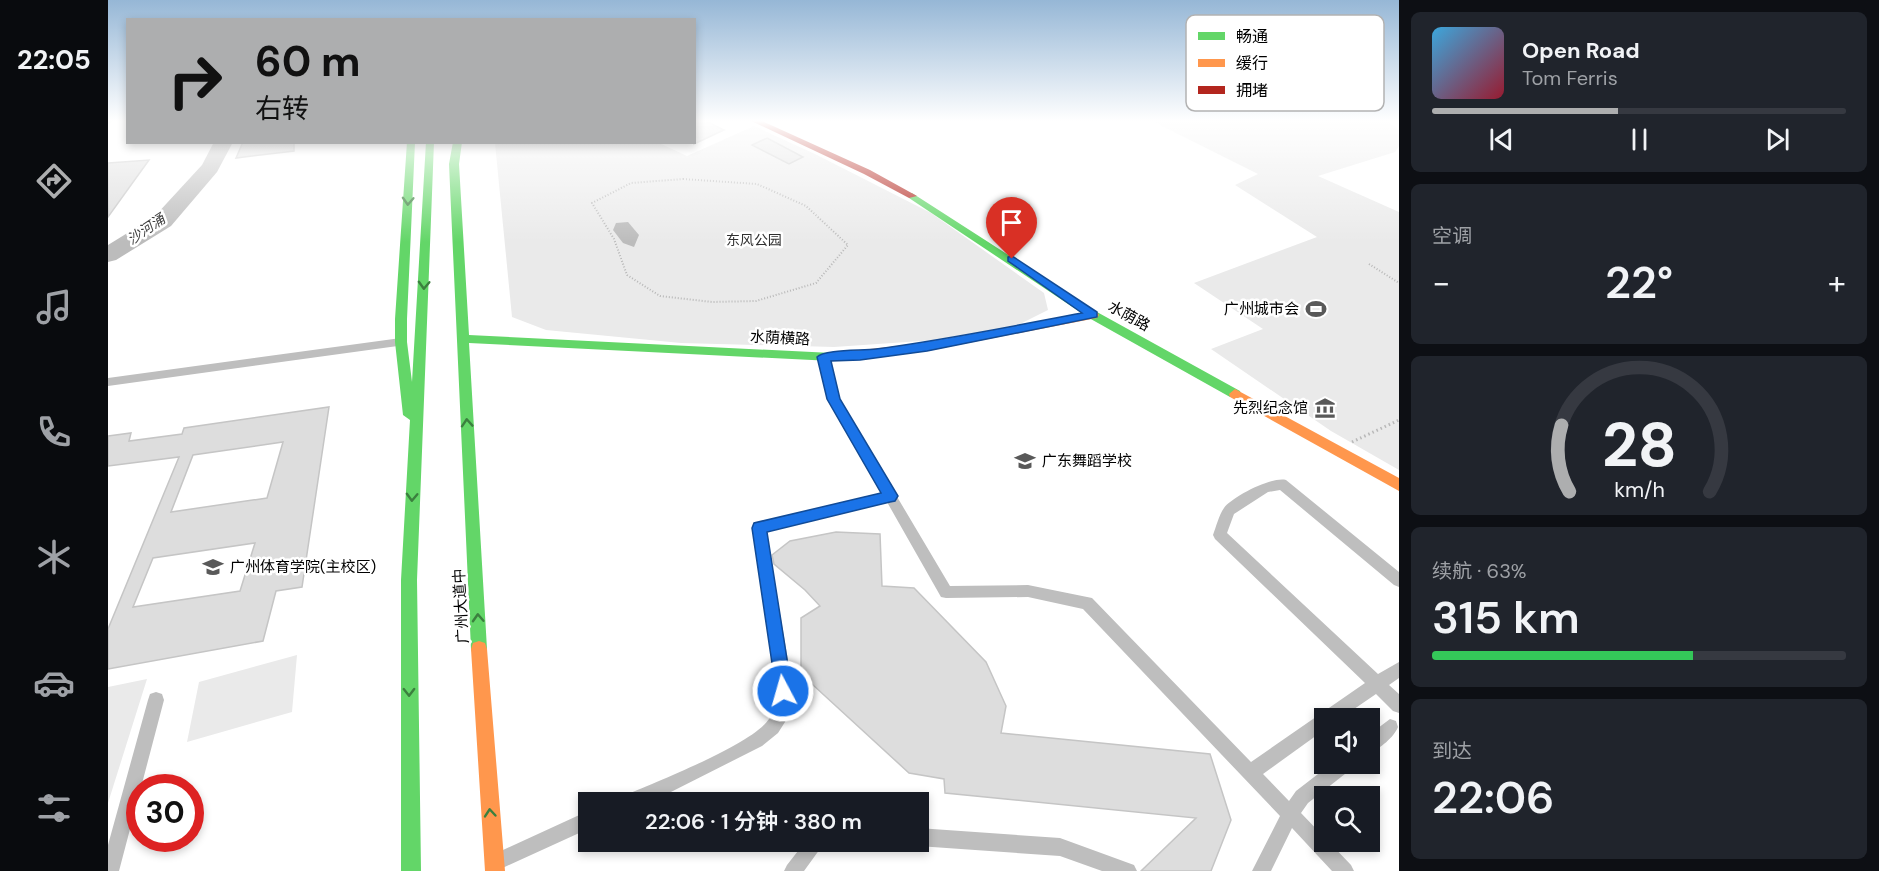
<!DOCTYPE html>
<html lang="zh">
<head>
<meta charset="utf-8">
<style>
  body { margin:0; font-family:"DM Sans","Noto Sans SC",sans-serif; background:#20242c; color:#f1f3f6; height:100vh; display:flex; flex-direction:column; font-size:22px; white-space:nowrap }
  * { box-sizing:border-box; margin:0 }
  p { font-size:20px; color:#9ea1a6 }
  .icon { flex:none; width:33px; height:33px; fill:none; stroke:currentColor; stroke-width:2; stroke-linecap:round; stroke-linejoin:round }
  .map { position:relative; flex:1; overflow:hidden }
  .panel { display:flex; flex-direction:column; gap:12px; padding:12px; background:#0d0f14; width:480px }
  .panel>* { flex:none }
  .top-card { position:absolute; left:18px; top:18px; width:570px; height:126px; border-radius:0px; box-shadow:0 3px 9px #0003; background:#adaeaf; color:#111; overflow:hidden }
  .tools { position:absolute; left:1206px; top:708px; display:grid; gap:12px }
  .tools a { display:grid; place-items:center; width:66px; height:66px; border-radius:0px; background:#171b24; box-shadow:0 3px 9px #0003; font-size:30px }
  .speed { position:absolute; left:18px; top:774px; display:flex; gap:12px; font-size:30px; font-weight:700; text-align:center }
  .speed>* { display:grid; place-content:center; width:78px; height:78px; border-radius:50%; background:#171b24; box-shadow:0 3px 9px #0003; line-height:1 }
  .speed .limit { border:9px solid #d22; background:#fff; color:#111 }
  .pin { position:absolute; display:grid; place-items:center; width:51px; height:51px; color:#fff; margin:-62px -26px; border-radius:50% 50% 50% 0; rotate:-45deg; box-shadow:0 0 6px #0007 }
  .pin .icon { rotate:45deg }
  .me { position:absolute; width:66px; margin:-33px; rotate:354deg; stroke-linejoin:round; filter:drop-shadow(0 0 4px #0008) }
  .turn { display:flex; align-items:center; gap:21px; height:126px; padding:0 30px; font-size:27px }
  .turn .icon { width:78px; height:78px; stroke-width:2.5 }
  .turn b { display:block; font-size:42px; line-height:51px }
  .big { font-size:45px; font-weight:600; line-height:1.1 }
  .panel .card { flex:1; display:flex; flex-direction:column; justify-content:center; gap:9px; min-width:0; padding:0 21px; border-radius:9px; background:#20242c }
  .panel .dial { align-items:center; gap:0 }
  .dial svg { height:156px; overflow:visible; fill:none; stroke:#363941; stroke-width:7; stroke-linecap:round; text-anchor:middle }
  .dial text { fill:#f1f3f6; stroke:none }
  .song { display:flex; align-items:center; gap:18px }
  .cover { width:72px; height:72px; border-radius:9px; background:linear-gradient(135deg,hsl(200 70% 55%),hsl(350 70% 35%)) }
  .played { height:6px; border-radius:3px; background:linear-gradient(90deg,#adaeaf 45%,#363941 45%) }
  .keys { display:flex; justify-content:space-around; direction:ltr }
  .heat { display:flex; justify-content:space-between; align-items:center; font-size:33px; direction:ltr }
  .charge { height:9px; border-radius:4px; background:linear-gradient(90deg,#34c759 63%,#363941 0) }
  .trip { position:absolute; left:470px; top:792px; width:351px; height:60px; border-radius:0px; background:#171b24; box-shadow:0 3px 9px #0003; font-weight:600; line-height:60px; text-align:center }
  main { display:flex; flex:1; min-height:0 }
  .tab-bar { display:flex; flex-direction:column; width:108px; justify-content:space-around; align-items:center; background:#090b0e; color:#9ea1a6 }
  .tab-bar .icon { width:42px; height:42px }
  .tab-bar .current { color:#adaeaf }
  .tab-bar b { font-size:27px; color:#f1f3f6 }
  .map>svg:first-child { display:block }
  .green { fill:#eaeaea }
  .water { fill:#bcbcbc }
  .lines { fill:none; stroke-linecap:round; stroke-linejoin:round }
  .river { fill:#bcbcbc; fill-rule:evenodd }
  .building { fill:#ddd; stroke:#c5c5c5; stroke-width:1.5; fill-rule:evenodd }
  .path-far1 { stroke:#b8b8b8; stroke-width:2; stroke-dasharray:1 2; stroke-linecap:butt }
  .path { stroke:#b8b8b8; stroke-width:3; stroke-dasharray:1.5 3; stroke-linecap:butt }
  .street { fill:#bebebe; fill-rule:evenodd }
  .fast { fill:#63d668; fill-rule:evenodd }
  .slow { fill:#ff974d; fill-rule:evenodd }
  .jam { fill:#b3261e; fill-rule:evenodd }
  .oneway { stroke:#3b803e }
  .route { fill:#1a73e8; stroke:#114b97; stroke-width:1.5 }
  .labels { text-anchor:middle; stroke-width:5; stroke-linejoin:round; paint-order:stroke }
  .far-water-label { font-size:14px; font-style:italic; fill:#414141; stroke:#fff }
  .far-park-label { font-size:14px; fill:#303030; stroke:#fff }
  .poi-label { font-size:15px; fill:#000; stroke:#fff; text-anchor:end }
  .street-label { font-size:15px; fill:#000; stroke:#fff }
  .key { fill:#fff; stroke:#b2b2b2; stroke-width:1.5 }
  .key-label { font-size:16px; fill:#000 }
</style>
</head>
<body>
<main>
<nav class="tab-bar">
<b>22:05</b>
<svg class="icon current" aria-label="directions" viewBox="0 0 24 24"><path d="M12 3l9 9-9 9-9-9zM9 14v-3h6M13 9l2 2-2 2"/></svg>
<svg class="icon" aria-label="music" viewBox="0 0 24 24"><path d="M9 18V5l10-2v13"/><circle cx="6" cy="18" r="3"/><circle cx="16" cy="16" r="3"/></svg>
<svg class="icon" aria-label="phone" viewBox="0 0 24 24"><path d="M5 4h4l2 5-3 2q2 4 5 5l2-3 5 2v4C11 20 4 13 5 4z"/></svg>
<svg class="icon" aria-label="climate" viewBox="0 0 24 24"><path d="M12 3v18M4 7l16 10M4 17L20 7"/></svg>
<svg class="icon" aria-label="car" viewBox="0 0 24 24"><path d="M5 17H2v-5l4-1 3-4h7l3 4 3 1v5h-3M9 17h6M6 11h13"/><circle cx="7" cy="17" r="2"/><circle cx="17" cy="17" r="2"/></svg>
<svg class="icon" aria-label="filters" viewBox="0 0 24 24"><path d="M4 7h16M4 17h16"/><circle cx="9" cy="7" r="2"/><circle cx="15" cy="17" r="2"/></svg>
</nav>
<div class="map">
<svg width="1291" height="871" viewBox="0 0 1291 871">
  <rect width="100%" height="100%" fill="#fff"/>
  <path class="green" d="M1042,120H1278L1291,130V146L1287,152L1210,176L1291,212V470L1223,431L1103,349L1155,329L1086,283L1209,237L1127,185L1150,174Z
    M646,126L707,154L823,213L936,293L940,310L904,328L828,340L726,347L573,343L438,330L404,317L387,143H551L579,156Z
    M189,655L184,712L79,742L91,682Z
    M39,679L0,803V687Z"/>
  <path class="water" d="M520,222L531,235L526,247L515,243L505,230L508,223Z"/>
  <g class="lines">
    <path class="river" d="M106,142H125L109,172L63,226L8,260L0,262V245L47,216L94,165Z"/>
  </g>
  <path class="building" d="M586,120H596L616,130L586,144Z
    M659,138L695,157L681,164L644,145Z
    M135,142H186V151L128,158Z
    M41,160L0,217V163Z
    M221,407L194,587L168,591L155,641L0,669V629L71,457L0,466V436L23,433L21,441L74,434L76,428ZM175,442L159,498L63,512L85,455ZM147,543L132,591L25,607L45,558Z
    M728,532L772,534L774,586L806,588L878,662L898,706L893,733L1102,754L1123,820L1103,871H1033L1088,818L837,793L836,779L801,773L693,674V618L712,606L697,590L666,564L664,555L682,541Z"/>
  <g class="lines">
    <path class="path-far1" d="M575,179L649,184L698,206L740,245L708,283L648,301L604,302L552,296L519,275L506,239L484,203L523,183Z
      M1261,264L1291,283"/>
    <path class="path" d="M1244,442L1291,420"/>
    <path class="street" d="M293,338L298,342L297,345L0,386V378Z
      M716,353L721,357L731,399L842,586L920,585L984,598L1143,762L1257,683L1107,539L1105,535C1108,527 1111,515 1116,508C1124,497 1164,476 1178,480L1291,572V587L1286,585L1172,490L1160,492L1126,514L1119,533L1270,674L1291,662V678L1281,685L1291,694V713L1285,711L1268,694L1233,718H1216V730L1155,774L1181,801L1188,791L1223,764H1244L1242,770L1200,803L1193,813L1216,837V842H1221L1243,865L1246,871H1224L1184,828L1163,871H1144L1172,816L975,609L920,597L838,598L833,597L779,502L658,532L680,660L681,708L677,722L670,733L654,746L553,797L541,802H513L515,796C546,783 645,744 661,719C678,695 652,578 647,546L644,528L646,524L773,493L719,399L711,357Z
      M48,692L54,694L56,700L11,871H0V845L40,700L42,694Z
      M1282,719L1288,721L1290,727C1286,737 1272,749 1262,752V734Z
      M480,811V829L388,871L382,868L379,862L382,856Z
      M810,828L952,838L1026,865L1029,871H994L952,856L810,846L803,842H810Z
      M697,842H717L696,871H676L679,865Z"/>
    <path class="fast" d="M0,120H7L0,124Z
      M299,142H307L299,319V342L304,382L318,142H326L309,580L313,871H293V580L302,420L295,415L287,342V319Z
      M345,142H354L351,164L361,335L724,353L730,357L724,361L361,343L379,649L377,655L371,657L365,655L363,649L341,164Z
      M804,193L989,312L1132,391L1133,394L1132,397H1122L981,318L801,198V194Z"/>
    <path class="slow" d="M985,311L989,312L991,315L989,318L819,351L724,361L718,357L724,353L819,343Z
      M1127,389L1291,478V491L1122,397L1121,394Z
      M371,641L377,643L379,649L397,871H377L363,649L365,643Z"/>
    <path class="jam" d="M641,120H652L762,170L809,196L801,198L756,174Z"/>
  </g>
  <defs><path id="oneway-chevron" d="M-2-3.5L2.5 0L-2 3.5" fill="none" stroke-width="1.6" stroke-linecap="round" stroke-linejoin="round" transform="scale(1.5)"/></defs>
  <g class="oneway">
    <use href="#oneway-chevron" transform="translate(300 201) rotate(93)"/>
    <use href="#oneway-chevron" transform="translate(316 285) rotate(92)"/>
    <use href="#oneway-chevron" transform="translate(359 423) rotate(-94)"/>
    <use href="#oneway-chevron" transform="translate(304 497) rotate(92)"/>
    <use href="#oneway-chevron" transform="translate(370 618) rotate(-93)"/>
    <use href="#oneway-chevron" transform="translate(301 692) rotate(89)"/>
    <use href="#oneway-chevron" transform="translate(382 813) rotate(-95)"/>
  </g>
  <linearGradient id="sky" x2="0" y2="1"><stop stop-color="#96b7d6"/><stop offset="0.5" stop-color="#fff"/><stop offset="1" stop-color="#fff" stop-opacity="0"/></linearGradient>
  <rect width="1291" height="242" fill="url(#sky)"/>
  <path class="route" d="M904,256L989,312V317L819,351L752,360L723,361L732,399L790,496L787,501L782,502L659,532L684,691L682,697L675,700L669,697L644,528L646,523L773,493L719,399L709,357C716,349 756,351 768,349C837,340 905,326 974,313L900,261V257Z"/>
  <defs>
    <g id="stadium-bare" transform="scale(1.62)"><path d="M0-5a6.5 5 0 1 0 0 10a6.5 5 0 1 0 0-10ZM-3.5-1.8h7v3.6h-7Z" fill="#595959" stroke="#fff" stroke-width="2.5" paint-order="stroke"/></g>
    <g id="museum-bare" transform="scale(1.62)"><path d="M0-6L6-3V-2H-6V-3ZM-5-1h2V3h-2ZM-1-1h2V3h-2ZM3-1h2V3H3ZM-6 4H6V6H-6Z" fill="#595959" stroke="#fff" stroke-width="2.5" paint-order="stroke"/></g>
    <g id="school-bare" transform="scale(1.62)"><path d="M0-5L7-2L0 1L-7-2ZM-4 1L0 2.5L4 1V4Q0 6-4 4Z" fill="#595959" stroke="#fff" stroke-width="2.5" paint-order="stroke"/></g>
    <g id="university-bare" transform="scale(1.62)"><path d="M0-5L7-2L0 1L-7-2ZM-4 1L0 2.5L4 1V4Q0 6-4 4Z" fill="#595959" stroke="#fff" stroke-width="2.5" paint-order="stroke"/></g>
  </defs>
  <g fill-rule="evenodd">
    <use href="#stadium-bare" x="1208" y="309"/>
    <use href="#museum-bare" x="1217" y="408"/>
    <use href="#school-bare" x="917" y="461"/>
    <use href="#university-bare" x="105" y="567"/>
  </g>
  <g class="labels">
    <g class="far-water-label">
      <text transform="translate(38 229) rotate(-34)" y="5">沙河涌</text>
    </g>
    <g class="far-park-label">
      <text x="646" y="245">东风公园</text>
    </g>
    <g class="poi-label">
      <text x="1191" y="314">广州城市会</text>
      <text x="1200" y="413">先烈纪念馆</text>
      <text x="934" y="466" text-anchor="start">广东舞蹈学校</text>
      <text x="122" y="572" text-anchor="start">广州体育学院(主校区)</text>
    </g>
    <g class="street-label">
      <text transform="translate(1021 316) rotate(29)" y="5">水荫路</text>
      <text transform="translate(672 338) rotate(3)" y="5">水荫横路</text>
      <text transform="translate(353 606) rotate(-93)" y="5">广州大道中</text>
    </g>
  </g>
  <rect x="1078" y="15" width="198" height="96" rx="9" class="key"/>
  <rect x="1090" y="32" width="27" height="8" fill="#63d668"/>
  <rect x="1090" y="59" width="27" height="8" fill="#ff974d"/>
  <rect x="1090" y="86" width="27" height="8" fill="#b3261e"/>
  <g class="key-label">
    <text x="1128" y="42">畅通</text>
    <text x="1128" y="69">缓行</text>
    <text x="1128" y="96">拥堵</text>
  </g>
</svg>
<div class="tools">
<a><svg class="icon" aria-label="sound" viewBox="0 0 24 24"><path d="M4 9h4l5-4v14l-5-4H4zM17 9q2 3 0 6"/></svg></a>
<a><svg class="icon" aria-label="search" viewBox="0 0 24 24"><circle cx="10" cy="10" r="6"/><path d="M15 15l6 6"/></svg></a>
</div>
<div class="speed"><div class="limit">30</div></div>
<div class="pin" style="left:904px;top:259px;background:#d93025"><svg class="icon" aria-label="arrive" viewBox="0 0 24 24"><path d="M6 21V4h12l-3 4 3 4H6"/></svg></div>
<svg class="me" style="left:675px;top:691px" viewBox="-20 -20 40 40"><circle r="17" fill="#1a73e8" stroke="#fff" stroke-width="3"/><path d="M0-11L8 9 0 5-8 9z" fill="#fff"/></svg>
<div class="trip">22:06 · 1 分钟 · 380 m</div>
<div class="top-card">
<div class="turn"><svg class="icon" aria-label="right" viewBox="0 0 24 24"><path d="M7 20v-9h11M14 6l5 5-5 5"/></svg><div><b>60 m</b>右转</div></div>
</div>
</div>
<section class="panel">
<div class="card">
<div class="song"><i class="cover"></i><div><b>Open Road</b><p>Tom Ferris</p></div></div>
<div class="played"></div>
<div class="keys"><svg class="icon" aria-label="previous" viewBox="0 0 24 24"><path d="M18 5L8 12l10 7zM5 5v14"/></svg><svg class="icon" aria-label="pause" viewBox="0 0 24 24"><path d="M8 5v14M16 5v14"/></svg><svg class="icon" aria-label="next" viewBox="0 0 24 24"><path d="M6 5l10 7-10 7zM19 5v14"/></svg></div>
</div>
<div class="card"><p>空调</p>
<div class="heat"><a>−</a><b class="big">22°</b><a>+</a></div>
</div>
<div class="card dial"><svg viewBox="0 0 100 80">
<path d="M14 69A42 42 0 1 1 86 69"/>
<path d="M14 69A42 42 0 0 1 10 35" stroke="#adaeaf"/>
<text x="50" y="56" font-size="32" font-weight="700">28</text>
<text x="50" y="72" font-size="11">km/h</text>
</svg></div>
<div class="card"><p>续航 · 63%</p><b class="big">315 km</b><div class="charge"></div></div>
<div class="card"><p>到达</p><b class="big">22:06</b></div>
</section>
</main>
</body>
</html>
